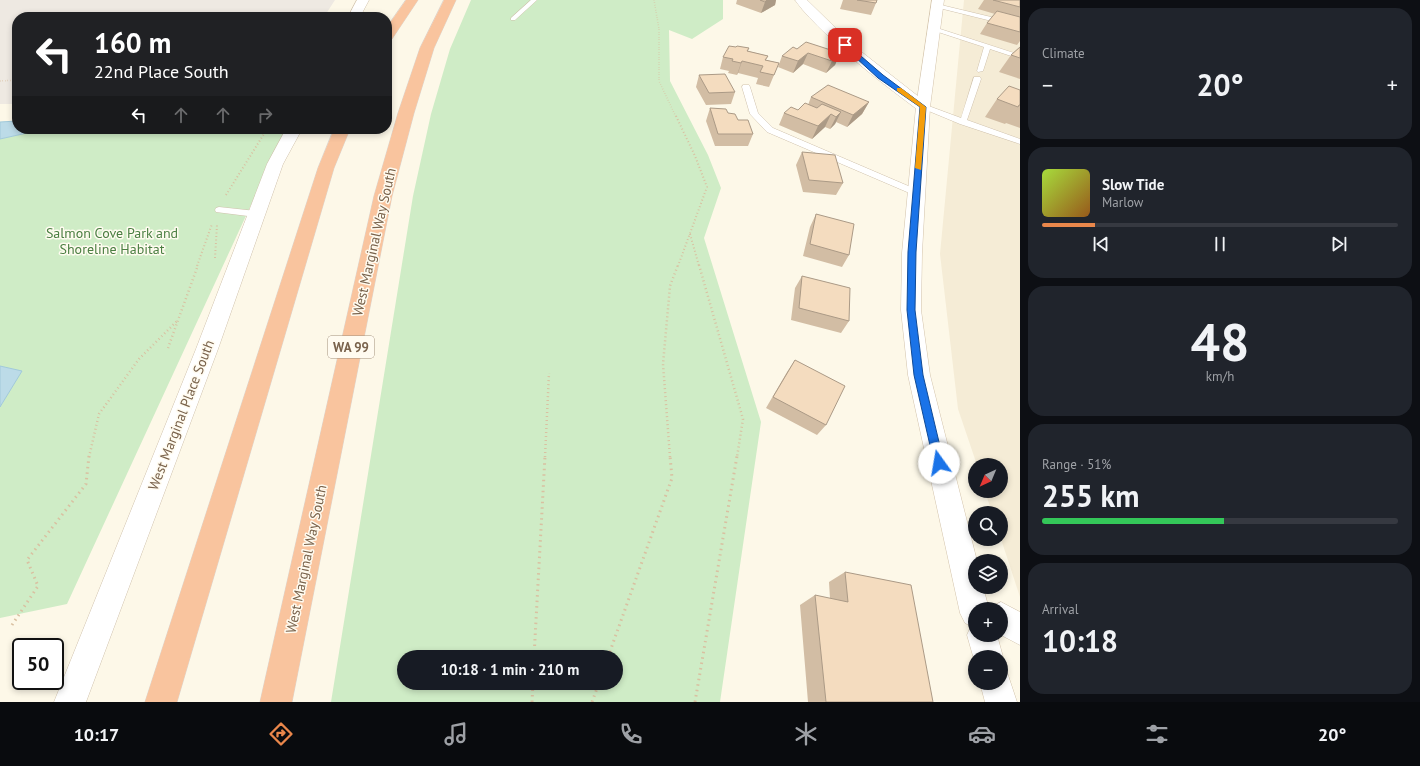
<!DOCTYPE html>
<html lang="en">
<head>
<meta charset="utf-8">
<style>
  body { margin:0; font-family:"PT Sans",sans-serif; background:#20242c; color:#f1f3f6; height:100vh; display:flex; flex-direction:column; font-size:15px; white-space:nowrap }
  * { box-sizing:border-box; margin:0 }
  p { font-size:13px; color:#9ea1a6 }
  .icon { flex:none; width:22px; height:22px; fill:none; stroke:currentColor; stroke-width:2; stroke-linecap:round; stroke-linejoin:round }
  .map { position:relative; flex:1; overflow:hidden }
  .drawer { display:flex; flex-direction:column; gap:8px; padding:8px; background:#0d0f14; width:400px }
  .drawer>* { flex:none }
  .hud { position:absolute; left:12px; top:12px; width:380px; height:122px; border-radius:16px; box-shadow:0 2px 6px #0003; background:#202124; color:#fff; overflow:hidden }
  .needle { width:26px; rotate:224deg }
  .tools { position:absolute; left:968px; top:458px; display:grid; gap:8px }
  .tools a { display:grid; place-items:center; width:40px; height:40px; border-radius:50%; background:#171b24; box-shadow:0 2px 6px #0003; font-size:20px }
  .speed { position:absolute; left:12px; top:638px; display:flex; gap:8px; font-size:20px; font-weight:700; text-align:center }
  .speed>* { display:grid; place-content:center; width:52px; height:52px; border-radius:50%; background:#171b24; box-shadow:0 2px 6px #0003; line-height:1 }
  .speed .limit { border:2px solid #111; border-radius:6px; background:#fff; color:#111 }
  .pin { position:absolute; display:grid; place-items:center; width:34px; height:34px; color:#fff; margin:-17px; border-radius:8px; box-shadow:0 2px 6px #0006 }
  .me { position:absolute; width:44px; margin:-22px; rotate:347deg; stroke-linejoin:round; filter:drop-shadow(0 0 3px #0008) }
  .turn { display:flex; align-items:center; gap:14px; height:84px; padding:0 16px; font-size:18px }
  .turn .icon { width:52px; height:52px; stroke-width:2.5 }
  .turn b { display:block; font-size:28px; line-height:34px }
  .lanes { display:flex; align-items:center; height:38px; padding:0 16px; background:#0003; justify-content:center; gap:20px; direction:ltr }
  .lanes .off { opacity:.35 }
  .big { font-size:30px; font-weight:800; line-height:1.1 }
  .drawer .tile { flex:1; display:flex; flex-direction:column; justify-content:center; gap:6px; min-width:0; padding:0 14px; border-radius:16px; background:#20242c }
  .drawer .dial { align-items:center; gap:0 }
  .dial b { font-size:52px; line-height:1 }
  .song { display:flex; align-items:center; gap:12px }
  .cover { width:48px; height:48px; border-radius:6px; background:linear-gradient(135deg,hsl(80 70% 55%),hsl(30 70% 35%)) }
  .played { height:4px; border-radius:2px; background:linear-gradient(90deg,#ea874b 15%,#363941 15%) }
  .keys { display:flex; justify-content:space-around; direction:ltr }
  .heat { display:flex; justify-content:space-between; align-items:center; font-size:22px; direction:ltr }
  .charge { height:6px; border-radius:3px; background:linear-gradient(90deg,#34c759 51%,#363941 0) }
  .trip { position:absolute; left:397px; top:650px; width:226px; height:40px; border-radius:20px; background:#171b24; box-shadow:0 2px 6px #0003; font-weight:800; line-height:40px; text-align:center }
  .menu { display:flex; height:64px; justify-content:space-around; align-items:center; background:#090b0e; color:#9ea1a6 }
  .menu .icon { width:28px; height:28px }
  .menu .active { color:#ea874b }
  .menu b { font-size:18px; color:#f1f3f6 }
  main { display:flex; flex:1; min-height:0 }
  .map>svg:first-child { display:block }
  .residential { fill:#f5ecd6 }
  .industrial { fill:#eee9e2 }
  .green { fill:#cfecc6; fill-rule:evenodd }
  .water { fill:#bcdbe8; stroke:#a1c9da }
  .lines { fill:none; stroke-linecap:round; stroke-linejoin:round }
  .service-casing { stroke:#d0c2ad; stroke-width:1 }
  .minor-casing { stroke:#d0c2ad; stroke-width:1 }
  .tertiary-casing { stroke:#d0c2ad; stroke-width:1 }
  .secondary-casing { stroke:#d3c3ab; stroke-width:1 }
  .motorway-casing { stroke:#dcd6d0; stroke-width:1 }
  .path-far3 { stroke:#d9c0a1; stroke-width:1.5; stroke-dasharray:0.5 2; stroke-linecap:butt }
  .path-far2 { stroke:#d9c0a1; stroke-width:2; stroke-dasharray:1 2.5; stroke-linecap:butt }
  .path-far1 { stroke:#d9c0a1; stroke-width:2.5; stroke-dasharray:1 3; stroke-linecap:butt }
  .path { stroke:#d9c0a1; stroke-width:3; stroke-dasharray:1.5 4; stroke-linecap:butt }
  .service { fill:#fff; fill-rule:evenodd }
  .minor { fill:#fff; fill-rule:evenodd }
  .tertiary { fill:#fff; fill-rule:evenodd }
  .secondary { fill:#fff; fill-rule:evenodd }
  .motorway { fill:#f9c49e; fill-rule:evenodd }
  .wall { fill:#d2bda4 }
  .shaded-wall { fill:#ab9a86 }
  .building { fill:#f4dcbf; stroke:#ab9a86 }
  .route { fill:#1a73e8; stroke:#114b97 }
  .slow { fill:#f59e0b }
  .labels { text-anchor:middle; stroke-width:3; stroke-linejoin:round; paint-order:stroke }
  .shield { fill:#fffbf0; stroke:#a1907c; stroke-width:1 }
  .shield-label { font-size:13px; font-weight:bold; fill:#79624b }
  .park-label { font-size:14px; fill:#4b7f42; stroke:#fffbf0 }
  .street-label { font-size:14px; fill:#79624b; stroke:#fffbf0 }
</style>
</head>
<body>
<main>
<div class="map">
<svg width="1020" height="702" viewBox="0 0 1020 702">
  <rect width="100%" height="100%" fill="#fdf8e8"/>
  <path class="residential" d="M964,0H1020V597L1001,539V513H992L985,491H1001V465H977L958,409L940,254Z"/>
  <path class="industrial" d="M0,0H335L324,17H17V104H0Z"/>
  <path class="green" d="M471,0H723V19L692,39L669,30L670,81L708,155L721,188L704,238L761,422L720,702H331L413,196L431,114L450,49ZM404,657H616V683H404Z
    M45,129H286L67,604L0,618V407L21,372L0,366V139Z"/>
  <path class="water" d="M17,121V129H45L0,139V122Z
    M0,366L22,371L0,407Z"/>
  <g class="lines">
    <g class="service-casing">
      <path id="service" d="M531,0H537L515,20H511V18Z
        M937,4L1020,24V28L935,7L934,6Z
        M934,27L1020,55V59L990,49L983,71L978,72L977,71L984,47L932,30L931,29Z
        M974,77H980L981,79L967,120L1020,139V144L960,124L919,107L923,105H926L961,118Z
        M743,85H749L750,87L758,113L773,128L920,191L921,193L917,196L914,195L767,132L750,114L742,87Z
        M219,207L256,211L261,214L256,217L216,212L215,210L216,208Z"/>
    </g>
    <g class="minor-casing">
      <path id="minor" d="M795,0H807L854,46L928,104L930,107L928,110L923,111L918,110C886,86 854,62 826,34C815,23 804,13 795,0Z
        M1001,602L1020,612V645L1001,635V609H989L991,607Z"/>
    </g>
    <g class="tertiary-casing">
      <path id="tertiary" d="M357,0H369L360,17H348Z
        M286,129H302L283,164L218,349L86,702H54L196,349L267,164Z"/>
    </g>
    <g class="secondary-casing">
      <path id="secondary" d="M932,0H944L930,107L922,253L921,310L930,375L977,561H975V587H983L989,609H975V635H997L1003,657L1001,663V657H975V663L967,635L971,626L965,623L960,613L908,375L901,310L902,253L916,107Z
        M1001,669L1007,672L1017,702H985L980,683H1001Z"/>
    </g>
    <g class="motorway-casing">
      <path id="motorway" d="M406,0H418L392,39L387,40V27Z
        M444,0H456L434,48L414,113L392,196L292,702H260L374,196L398,113L420,48Z
        M334,129H350L334,168L177,702H145L318,168Z"/>
    </g>
    <path class="path-far3" d="M654,0L659,29V81L676,117
      M0,81L17,80"/>
    <path class="path-far2" d="M676,116L695,156L707,187L678,266
      M226,195L267,129
      M690,234L699,266
      M215,258L217,225
      M197,266L212,224"/>
    <path class="path-far1" d="M699,265L743,419L737,457
      M168,348L198,265
      M89,457L99,414L139,359L177,321
      M545,457L549,373
      M670,457L663,364L670,286L678,265"/>
    <path class="path" d="M12,625L38,586L27,560L86,484L89,456
      M534,657L545,456
      M608,657L672,478L670,456
      M532,702L533,683
      M592,702L599,683
      M695,702L737,456"/>
    <use href="#service" class="service"/>
    <use href="#minor" class="minor"/>
    <use href="#tertiary" class="tertiary"/>
    <use href="#secondary" class="secondary"/>
    <use href="#motorway" class="motorway"/>
  </g>
  <path class="wall" d="M737,0H776L775,5L761,13L736,4Z
    M843,0H877L876,3L871,15L840,9Z
    M984,0H1020V41L1017,45L980,34L987,23L995,14L978,9Z
    M736,47L749,48L748,51L768,56L766,60L779,63L769,87L756,84L758,78L738,73L737,75L728,73L729,71L720,69L723,57Z
    M1020,47V79L999,72L1011,55Z
    M797,49L840,53L835,65L826,73L803,64L793,73L778,67L782,56Z
    M699,75L735,92L731,104L706,105L696,87Z
    M1020,90V128L1006,123L1005,124L985,117L997,99Z
    M811,97L869,102L862,114L847,127L836,122L835,124L830,129L825,127L812,139L779,125L784,113L798,110L808,105Z
    M710,108L738,120L753,134L748,146H715L706,121Z
    M802,152L843,183L836,195L803,192L796,165Z
    M816,214L849,255L842,267L803,256L810,227Z
    M802,276L849,321L841,333L791,320L795,288Z
    M795,360L826,425L817,435L766,408L787,372Z
    M845,572L933,702H808L800,605L815,595L830,599L829,582Z"/>
  <path class="shaded-wall" d="M767,0H776L775,5L761,13L765,2Z
    M808,53L803,64L793,73L798,61Z
    M840,53L835,65L826,73L832,61Z
    M742,61L738,73L737,75L741,63Z
    M869,102L862,114L847,127L853,115Z
    M841,112L835,124L830,129L836,117Z
    M831,114L825,127L812,139L818,126Z"/>
  <path class="building" d="M760,0H767L765,2Z
    M857,0H877L876,3Z
    M993,0H1020V7Z
    M997,11L1020,17V32L987,23Z
    M806,42L840,53L832,61L808,53L798,61L782,56L793,47L797,49Z
    M729,46L736,47L737,46L749,48L747,51L768,56L765,60L779,63L774,75L760,72L763,66L742,61L741,63L732,61L733,59L723,57Z
    M1020,47V58L1011,55Z
    M725,74L735,92L709,93L699,75Z
    M828,85L869,102L853,115L811,97Z
    M1009,86L1020,90V105H1019L1018,107L997,99Z
    M805,103L817,108L822,104L841,112L836,117L831,114L818,126L784,113L791,107L798,110Z
    M710,108L726,109L728,113L735,114L738,120H748L753,134H718Z
    M802,152L835,155L843,183L809,180Z
    M816,214L854,224L849,255L810,244Z
    M802,276L850,288L849,321L799,308Z
    M795,360L845,386L826,425L773,397Z
    M845,572L911,585L933,702H826L815,595L848,602Z"/>
  <path class="route" d="M843,44H847L883,75L926,107L916,252L915,310L923,375L944,463L943,466L939,468L935,466L934,463L914,375L907,310L908,252L920,107L878,78L843,46Z"/>
  <path class="slow" d="M897,88H901L926,107L921,170L915,168L920,107L897,91Z"/>
  <g class="labels">
    <rect class="shield" x="328" y="336" width="46" height="22" rx="3"/>
    <g class="shield-label">
      <text x="351" y="352">WA 99</text>
    </g>
    <g class="park-label">
      <text x="112" y="238">Salmon Cove Park and<tspan x="112" dy="16">Shoreline Habitat</tspan></text>
    </g>
    <g class="street-label">
      <text transform="translate(374 242) rotate(-77)" y="5">West Marginal Way South</text>
      <text transform="translate(181 415) rotate(-69)" y="5">West Marginal Place South</text>
      <text transform="translate(306 559) rotate(-78)" y="5">West Marginal Way South</text>
    </g>
  </g>
</svg>
<div class="tools">
<a><svg class="needle" viewBox="-14 -14 28 28"><path d="M0-13l5 13h-10z" fill="#e53935"/><path d="M0 13l5-13h-10z" fill="#9ea1a6"/></svg></a>
<a><svg class="icon" aria-label="search" viewBox="0 0 24 24"><circle cx="10" cy="10" r="6"/><path d="M15 15l6 6"/></svg></a>
<a><svg class="icon" aria-label="layers" viewBox="0 0 24 24"><path d="M12 4l9 5-9 5-9-5zM3 14l9 5 9-5"/></svg></a>
<a>+</a>
<a>−</a>
</div>
<div class="speed"><div class="limit">50</div></div>
<div class="pin" style="left:845px;top:45px;background:#d93025"><svg class="icon" aria-label="arrive" viewBox="0 0 24 24"><path d="M6 21V4h12l-3 4 3 4H6"/></svg></div>
<svg class="me" style="left:939px;top:463px" viewBox="-20 -20 40 40"><circle r="19" fill="#fff"/><path d="M0-13L10 11 0 6-10 11z" fill="#1a73e8"/></svg>
<div class="trip">10:18 · 1 min · 210 m</div>
<div class="hud">
<div class="turn"><svg class="icon" aria-label="left" viewBox="0 0 24 24"><path d="M17 20v-9H6M10 6l-5 5 5 5"/></svg><div><b>160 m</b>22nd Place South</div></div>
<div class="lanes"><svg class="icon" aria-label="left" viewBox="0 0 24 24"><path d="M17 20v-9H6M10 6l-5 5 5 5"/></svg><svg class="icon off" aria-label="ahead" viewBox="0 0 24 24"><path d="M12 20V5M6 11l6-6 6 6"/></svg><svg class="icon off" aria-label="ahead" viewBox="0 0 24 24"><path d="M12 20V5M6 11l6-6 6 6"/></svg><svg class="icon off" aria-label="right" viewBox="0 0 24 24"><path d="M7 20v-9h11M14 6l5 5-5 5"/></svg></div>
</div>
</div>
<section class="drawer">
<div class="tile"><p>Climate</p>
<div class="heat"><a>−</a><b class="big">20°</b><a>+</a></div>
</div>
<div class="tile">
<div class="song"><i class="cover"></i><div><b>Slow Tide</b><p>Marlow</p></div></div>
<div class="played"></div>
<div class="keys"><svg class="icon" aria-label="previous" viewBox="0 0 24 24"><path d="M18 5L8 12l10 7zM5 5v14"/></svg><svg class="icon" aria-label="pause" viewBox="0 0 24 24"><path d="M8 5v14M16 5v14"/></svg><svg class="icon" aria-label="next" viewBox="0 0 24 24"><path d="M6 5l10 7-10 7zM19 5v14"/></svg></div>
</div>
<div class="tile dial"><b>48</b><p>km/h</p></div>
<div class="tile"><p>Range · 51%</p><b class="big">255 km</b><div class="charge"></div></div>
<div class="tile"><p>Arrival</p><b class="big">10:18</b></div>
</section>
</main>
<nav class="menu">
<b>10:17</b>
<svg class="icon active" aria-label="directions" viewBox="0 0 24 24"><path d="M12 3l9 9-9 9-9-9zM9 14v-3h6M13 9l2 2-2 2"/></svg>
<svg class="icon" aria-label="music" viewBox="0 0 24 24"><path d="M9 18V5l10-2v13"/><circle cx="6" cy="18" r="3"/><circle cx="16" cy="16" r="3"/></svg>
<svg class="icon" aria-label="phone" viewBox="0 0 24 24"><path d="M5 4h4l2 5-3 2q2 4 5 5l2-3 5 2v4C11 20 4 13 5 4z"/></svg>
<svg class="icon" aria-label="climate" viewBox="0 0 24 24"><path d="M12 3v18M4 7l16 10M4 17L20 7"/></svg>
<svg class="icon" aria-label="car" viewBox="0 0 24 24"><path d="M5 17H2v-5l4-1 3-4h7l3 4 3 1v5h-3M9 17h6M6 11h13"/><circle cx="7" cy="17" r="2"/><circle cx="17" cy="17" r="2"/></svg>
<svg class="icon" aria-label="filters" viewBox="0 0 24 24"><path d="M4 7h16M4 17h16"/><circle cx="9" cy="7" r="2"/><circle cx="15" cy="17" r="2"/></svg>
<b>20°</b>
</nav>
</body>
</html>
